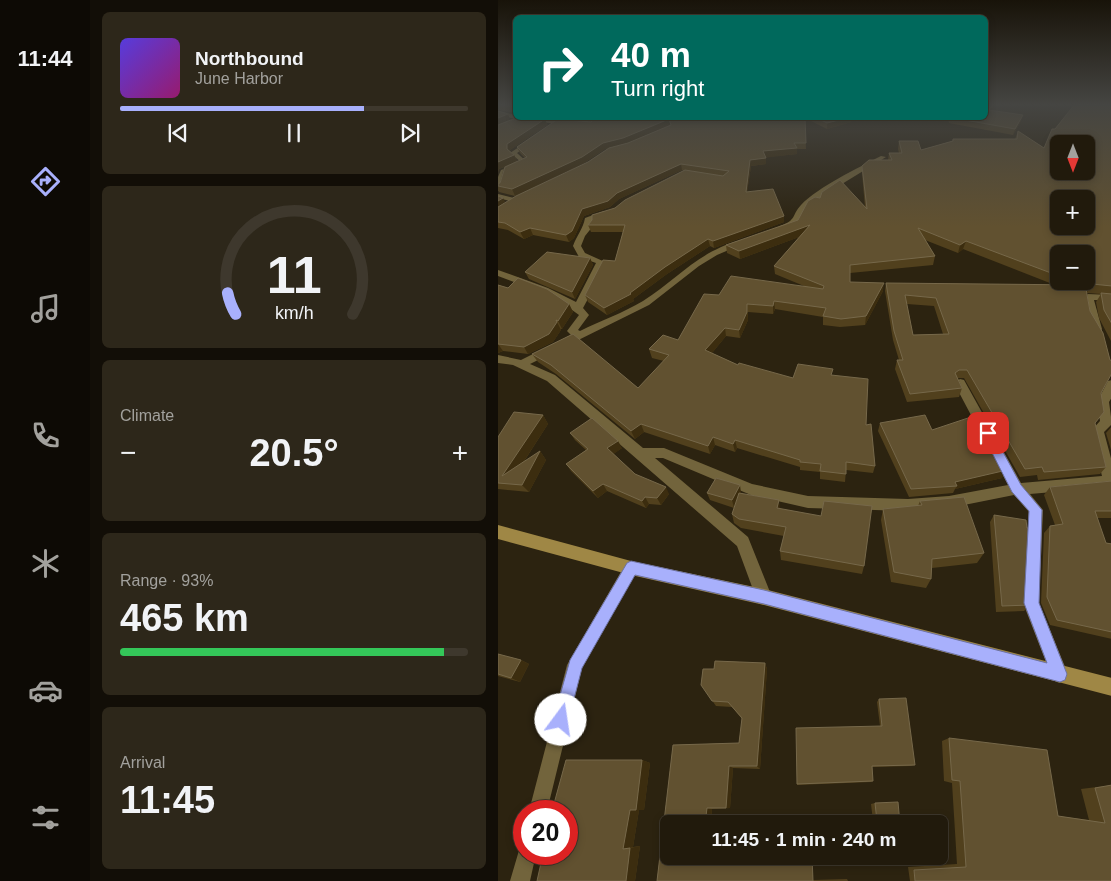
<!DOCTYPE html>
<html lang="en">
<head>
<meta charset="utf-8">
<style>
  body { margin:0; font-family:Arial,sans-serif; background:#2d271a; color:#f1f3f6; height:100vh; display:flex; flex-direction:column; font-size:19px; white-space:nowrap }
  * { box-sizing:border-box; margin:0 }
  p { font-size:16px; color:#a2a19d }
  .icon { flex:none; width:28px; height:28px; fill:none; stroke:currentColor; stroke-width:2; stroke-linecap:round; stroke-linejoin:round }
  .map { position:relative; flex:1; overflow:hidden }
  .details { display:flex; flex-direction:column; gap:12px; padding:12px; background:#120e07; width:408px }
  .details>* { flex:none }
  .top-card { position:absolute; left:15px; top:15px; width:475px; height:105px; border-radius:8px; box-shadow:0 2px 8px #0003,0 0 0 1px #3e382d; background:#00695c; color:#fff; overflow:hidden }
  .needle { width:32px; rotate:180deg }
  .buttons { position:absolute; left:552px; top:135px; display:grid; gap:10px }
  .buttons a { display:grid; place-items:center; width:45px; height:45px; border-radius:8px; background:#211a0c; box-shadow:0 2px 8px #0003,0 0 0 1px #3e382d; font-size:25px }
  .speed { position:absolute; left:15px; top:800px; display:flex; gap:10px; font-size:25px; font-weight:700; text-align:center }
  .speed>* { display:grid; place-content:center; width:65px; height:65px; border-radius:50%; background:#211a0c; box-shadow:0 2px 8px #0003,0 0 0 1px #3e382d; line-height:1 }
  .speed .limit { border:8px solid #d22; background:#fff; color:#111 }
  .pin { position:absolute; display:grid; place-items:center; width:42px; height:42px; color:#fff; margin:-21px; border-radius:10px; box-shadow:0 2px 8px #0006 }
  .me { position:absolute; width:55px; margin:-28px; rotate:14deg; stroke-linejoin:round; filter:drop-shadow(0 0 4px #0008) }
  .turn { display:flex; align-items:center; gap:18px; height:105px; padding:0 15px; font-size:22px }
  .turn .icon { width:65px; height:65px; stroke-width:2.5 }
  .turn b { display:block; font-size:35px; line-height:42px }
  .big { font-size:38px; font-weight:800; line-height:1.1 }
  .details .card { flex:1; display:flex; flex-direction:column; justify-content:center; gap:8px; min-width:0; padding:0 18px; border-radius:8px; background:#2d271a }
  .details .dial { align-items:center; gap:0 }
  .dial svg { height:130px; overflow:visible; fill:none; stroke:#3e382d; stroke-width:7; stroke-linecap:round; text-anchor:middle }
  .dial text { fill:#f1f3f6; stroke:none }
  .song { display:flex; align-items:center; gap:15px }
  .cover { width:60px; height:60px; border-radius:8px; background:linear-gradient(135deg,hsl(250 70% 55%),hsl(320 70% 35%)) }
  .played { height:5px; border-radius:2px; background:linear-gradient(90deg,#a8b0fc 70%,#3e382d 70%) }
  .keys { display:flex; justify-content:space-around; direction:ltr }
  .heat { display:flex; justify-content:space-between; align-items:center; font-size:28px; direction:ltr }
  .charge { height:8px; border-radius:4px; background:linear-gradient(90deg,#34c759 93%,#3e382d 0) }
  .trip { position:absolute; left:162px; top:815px; width:288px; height:50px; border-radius:8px; background:#211a0c; box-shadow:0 2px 8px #0003,0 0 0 1px #3e382d; font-weight:800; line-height:50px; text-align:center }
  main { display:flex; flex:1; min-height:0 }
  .dock { display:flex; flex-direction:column; width:90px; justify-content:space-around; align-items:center; background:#0d0a05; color:#a2a19d }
  .dock .icon { width:35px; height:35px }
  .dock .active { color:#a8b0fc }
  .dock b { font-size:22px; color:#f1f3f6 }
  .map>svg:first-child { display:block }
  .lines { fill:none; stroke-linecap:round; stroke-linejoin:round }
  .lane { fill:#72643c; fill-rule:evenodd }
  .street { fill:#72643c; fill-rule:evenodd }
  .secondary { fill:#9f8745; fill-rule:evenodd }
  .wall { fill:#51401d; fill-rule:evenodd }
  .shaded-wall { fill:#3c2d0f }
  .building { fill:#615130; stroke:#76684a; fill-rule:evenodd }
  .route { fill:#a8b0fc; stroke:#6d72a4 }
</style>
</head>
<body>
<main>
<nav class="dock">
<b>11:44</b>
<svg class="icon active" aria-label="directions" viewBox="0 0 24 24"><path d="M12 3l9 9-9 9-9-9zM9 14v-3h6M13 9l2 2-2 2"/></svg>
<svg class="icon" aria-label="music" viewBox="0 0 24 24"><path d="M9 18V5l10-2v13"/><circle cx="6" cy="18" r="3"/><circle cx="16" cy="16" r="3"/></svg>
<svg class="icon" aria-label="phone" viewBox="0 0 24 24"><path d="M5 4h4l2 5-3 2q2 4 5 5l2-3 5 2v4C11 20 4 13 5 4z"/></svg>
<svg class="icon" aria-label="climate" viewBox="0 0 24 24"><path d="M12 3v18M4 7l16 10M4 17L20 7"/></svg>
<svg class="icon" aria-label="car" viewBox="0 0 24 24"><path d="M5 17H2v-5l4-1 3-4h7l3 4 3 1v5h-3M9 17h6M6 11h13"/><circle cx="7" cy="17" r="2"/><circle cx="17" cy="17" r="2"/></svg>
<svg class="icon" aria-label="filters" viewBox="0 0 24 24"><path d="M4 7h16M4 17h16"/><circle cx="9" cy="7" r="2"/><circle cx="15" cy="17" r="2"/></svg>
</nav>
<section class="details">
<div class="card">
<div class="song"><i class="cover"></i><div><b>Northbound</b><p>June Harbor</p></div></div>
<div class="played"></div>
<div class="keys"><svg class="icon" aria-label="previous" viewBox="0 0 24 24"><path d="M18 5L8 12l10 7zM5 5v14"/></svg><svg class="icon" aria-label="pause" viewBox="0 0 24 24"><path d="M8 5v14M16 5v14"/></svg><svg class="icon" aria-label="next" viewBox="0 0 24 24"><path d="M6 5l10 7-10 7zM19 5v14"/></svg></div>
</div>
<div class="card dial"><svg viewBox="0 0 100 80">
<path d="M14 69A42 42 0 1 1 86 69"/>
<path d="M14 69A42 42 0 0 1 9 56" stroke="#a8b0fc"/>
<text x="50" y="56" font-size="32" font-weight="700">11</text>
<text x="50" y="72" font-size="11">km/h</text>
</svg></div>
<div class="card"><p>Climate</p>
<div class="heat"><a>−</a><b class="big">20.5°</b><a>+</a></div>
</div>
<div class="card"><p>Range · 93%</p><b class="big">465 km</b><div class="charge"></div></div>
<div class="card"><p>Arrival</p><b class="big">11:45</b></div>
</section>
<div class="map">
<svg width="614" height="881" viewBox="0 0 614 881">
  <rect width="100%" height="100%" fill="#2c2310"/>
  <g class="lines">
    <path class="lane" d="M0,111L18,115V118H20L18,119L0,115Z
      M30,118L71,121L74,123L71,125L32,121Z
      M30,141L35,142L19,153L30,163L8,172L3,189L0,191V177L3,170L23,162L12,153Z
      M0,194L20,199L21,200L0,214V209L12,201L0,198Z
      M133,562L138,563L140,568L138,573L84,668L49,811H31L69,665L128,563Z
      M26,846V854H38L32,881H12L22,847Z"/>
    <path class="street" d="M383,156L388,157L339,187L309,208L299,226L282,230V226C299,220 293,216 303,205C320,187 360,168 383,156Z
      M106,211L113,213L94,221L95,226L87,236L83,246L87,253L107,262L104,273L85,308L91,315L80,330L82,331C102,321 125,313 145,301C180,279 199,252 243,240L247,243L219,255L201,266L151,305L32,364L57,375L145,448H166L254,484L310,496L410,499L451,496L510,485L456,383L462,379L466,380L523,483L604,476L593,431L602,421L599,402L610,381L614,380V397L611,402L614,424L606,432L614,462V487L532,494L545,510L541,603L570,674L567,680L561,683L555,680L525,603L531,512L516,495L451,508L410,511L310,508L253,495L165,458H157L250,537L274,597L272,603L266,605L260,603L239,546L49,381L15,365L0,363V355L23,360L73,335L69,331L81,315L56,297L0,276V270L50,288L78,302L98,263L81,257L75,246C79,235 85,229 87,218Z
      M590,294L614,295V301L596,300L604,329L603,331H595L585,297Z"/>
    <path class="secondary" d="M0,525L133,561L266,589L614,678V696L266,605L133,575L0,539Z"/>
  </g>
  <path class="wall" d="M0,104H18V113L0,110Z
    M488,104H499L494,110L523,121L515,135L451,123L450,118H488Z
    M569,104H614V343L601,318L598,302L603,294L589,293L592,311L610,380L603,393L597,424L608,467L602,474L540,480L539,475L522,477L466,378H460L464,388L461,397L409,402L397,369L399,360H401L395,340L387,291L388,283L557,285L465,249L460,253L427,240L437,256L435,265L352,273V282L385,291L367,325L342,327L325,325V317L277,309L275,314L250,312V320L242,338L228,336L214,353L240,365L295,378L334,375L368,425L377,466L375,473L348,470L347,482L322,479V472L302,470V467L239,448L237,452L217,445L212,454L146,432L137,439L58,374L40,362L34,354L140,388L166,361L154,358L151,349L180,340L221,295L306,286L277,274L276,266L301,237L242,259L229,253L228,245L367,207L364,173V166L390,160L391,153H401L400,149L401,141L423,150L454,141L455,139H517L520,131L546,148L557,129L577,104ZM561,254L589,281H561ZM409,304L436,306L445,334L415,335Z
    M35,118H354L353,122L329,129L307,118L308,149H299V154L268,157V164L253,166L249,192L286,216V222L216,248L212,246L169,274L135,299L136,301L109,315L90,302L87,295L117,261L125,232H93L90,225L117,208L186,171L184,170L121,199L112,207L86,216L76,238L71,242L35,235L26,239L10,230L0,228V207L90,162L111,148L107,149L86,163L17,196L1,192L0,190V184L2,183L6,167L1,169L0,172V125ZM47,119L59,120L19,147L22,153L27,158L19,161L16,155L12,151V150L49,125ZM160,130L130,143L126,144Z
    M423,118H435L433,119Z
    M92,258L95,265L77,299L31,279L27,272Z
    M0,285L71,304L75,312L64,329H63V330L55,342L30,354L5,351L0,353Z
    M45,415L50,424L25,463L42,451L48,460L31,492L0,489V437Z
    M382,423L434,430L504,478L457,489L455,493L411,497L380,431Z
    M614,426V453L608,433Z
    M72,433L124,448L115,454L137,474L171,494L163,505L151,504L148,508L109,491L100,498L73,471L68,464L88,450L77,440Z
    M614,481V518H599L608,543L614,544V639L552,625L543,603L546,533L552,526L557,525L546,495L552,487Z
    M209,493H243L282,509L366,566L364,574L283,560L282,551L286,536L243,528L236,523L234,514L237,505L236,508L212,500Z
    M422,501L486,553L479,563L434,568L433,579L428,588L393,582L383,520L385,509L420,506Z
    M496,515L532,605L526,611L498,612L492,522Z
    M0,654L23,660L31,664L22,682L0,676Z
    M217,661L267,663L269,669L262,769L235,768L232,808L214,809L213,824H171V856H314L315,880L349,879L350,881H159L175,745L241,743L244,719L234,707L218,706L203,685L205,669H216Z
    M381,699L417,765L413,766L374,767L375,781L373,782L299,785V784L382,726L379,702Z
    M451,738L560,816L591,820L583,789L614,785V881H412L410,867L459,864L454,783L446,781L444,741Z
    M144,760L152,763L146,810H141L135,847L142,846L137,881H39Z
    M377,803L402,824H292L375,821L373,804Z"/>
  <path class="shaded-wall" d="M496,104H499L490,116L491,110Z
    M10,114L12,120L0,125V118Z
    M525,115L523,121L515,135L517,129Z
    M349,118H354L353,122L329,129V123Z
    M47,119L49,125L12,150V155L9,149V144Z
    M171,119L173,125L126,144L107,149L86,163L17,196L14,189L105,143Z
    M299,148V154L265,158V151Z
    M16,155L19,161L1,169L0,172V162Z
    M268,158V164L253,166L248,199V192L252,160Z
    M183,164L184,170L121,199L112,207L86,216L76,238L71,242L68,235L84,209Z
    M5,198L7,202L0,207V201Z
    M286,216V222L216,248L215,241Z
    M312,225V233L242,259L241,251Z
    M32,228L35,235L26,239L22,232Z
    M210,239L212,246L169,274L135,299L136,301L109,315L106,308L132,293L167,267Z
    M468,241L465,249L460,253L462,245Z
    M92,258L95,265L77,299L74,292Z
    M386,283L385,291L367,325L368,316Z
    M594,284L589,292L583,297L588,289Z
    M276,301L277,309L275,314V306Z
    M71,304L75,312L64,329L60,321Z
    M249,304L250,320L242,338L241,330Z
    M59,322L63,330L55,342L30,354L26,347Z
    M227,328L228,336L209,359L207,350Z
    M0,344L5,351L0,353Z
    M45,415L50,424L11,484L4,476Z
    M143,424L146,432L137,439L133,431Z
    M215,437L217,445L212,454L210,446Z
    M237,440L239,448L237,452L235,444Z
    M120,441L124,448L113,456L109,448Z
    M42,451L48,460L31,492L24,485Z
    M509,470L504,478L457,489L459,486L457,482Z
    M105,484L109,491L100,498L95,491Z
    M242,485L243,493L236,508L234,500Z
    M168,487L171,494L163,505L159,498Z
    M147,497L151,504L148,508L144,501Z
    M281,500L282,509L279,508Z
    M23,660L31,664L22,682L13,678Z
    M267,663L269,669L262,769L259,766Z
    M144,760L152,763L146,810H138Z
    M231,766L235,768L232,808H228Z
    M209,808L214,809L213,824H207Z
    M132,810H141L135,847L125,849Z
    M142,846L137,881H128L132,848Z"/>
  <path class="building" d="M0,104H18V110L16,107Z
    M488,104H496L491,110L525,115L517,129L456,118H488Z
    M577,104H614V286L594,284L588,289L592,311L605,333L612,360L614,361V373L603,393L606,412L597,423L608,467L546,472L544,467L527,469L469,370H461L457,373L464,388L412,394L399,360H405L396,331L388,283L585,285L574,281H589V254H561V276L468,241L462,245L420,228L437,256L352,265V282L386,283L368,316L343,319L325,316L328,308L276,301L275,306L249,304V312L241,330L227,328L207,350L240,365L241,363L295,378L300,364L335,369L333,375L370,379L368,425L373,424L377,466L348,462V474L322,471L323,464L302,462V460L237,440L235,444L215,437L210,446L143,424L133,431L53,365L34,354L75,334L140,388L171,355L151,349L165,335L180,340L206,294L221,295L233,276L325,289L326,286L276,266L312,225L241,251L228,245L300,220L310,201L317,197L322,198L324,192L342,180L369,209L364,166L371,160H394L391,153H404L401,141H420L423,150L455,141V139H519L520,131L546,148L554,129H557ZM561,144H589V171H561ZM561,199H589V226H561ZM407,295L438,298L451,334L415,335Z
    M0,111L10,114L0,118Z
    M18,118L47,119L9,144V149L16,155L0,162V125Z
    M97,118H307L308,143H296L299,148L265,151L268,158L252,160L248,192L275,189L286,216L215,241L210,239L167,267L132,293L133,294L106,308L87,295L105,260L117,261L127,225H90L94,220V215L117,208L127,200L187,170L225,176L231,171L183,164L119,193L110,201L84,209L74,231L68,235L32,228L22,232L7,223L0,222V207L18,196L90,162L111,148L130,143L173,125L171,119L125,138L105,143L84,157L14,189L0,186V184L2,183L7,167L29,157L19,147L60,119L93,122Z
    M319,118H349L329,123Z
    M0,196L5,198L0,201Z
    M49,252L92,258L74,292L27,272Z
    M20,278L49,289L71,304L60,321L58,320L59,322L51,334L26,347L0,344V285L10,288Z
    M603,293L614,294V324L606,310Z
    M16,412L45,415L4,476L42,451L24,485L0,483V437Z
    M427,415L434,430L479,415L509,470L457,482L459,486L413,489L382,423Z
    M94,418L120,441L109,448L137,474L168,487L159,498L147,497L144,501L105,484L95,491L68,464L90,449L72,433Z
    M218,478L242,485L234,500L209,493Z
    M614,481V511H597L608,543L614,544V632L559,620L549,597L552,526L565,524L552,487Z
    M241,493L281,500L279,508L323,516L326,501L374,506L366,566L282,551L288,527L241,519L234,514Z
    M466,497L486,553L434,559L433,579L396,572L385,509L424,505L422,501Z
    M496,515L528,520L529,528H533L529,597L532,605L504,606Z
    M0,654L23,660L13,678L0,674Z
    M217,661L267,663L259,766H231L228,808H209L207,824H171V856H314L315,881H159L175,745L241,743L244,718L230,702L214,701L203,685L205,669H216Z
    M408,698L417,765L374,766L375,781L299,784L298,728L384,726L381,699Z
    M451,738L549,750L560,816L607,823L597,788L614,785V881H417L416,870L468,867L462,781L454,780Z
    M68,760H144L138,810H132L125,849L132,848L128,881H39L45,854H69V811H54Z
    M400,802L402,824H301L379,821L377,803Z"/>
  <linearGradient id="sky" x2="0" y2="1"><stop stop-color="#181309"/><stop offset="0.46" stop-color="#454542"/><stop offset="1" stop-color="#454542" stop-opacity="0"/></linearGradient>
  <rect width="614" height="227" fill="url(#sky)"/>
  <path class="route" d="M490,429L493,430L523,485L544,510L541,603L569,674L567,680L562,682L266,604L137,575L84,668L69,726L63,728L57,726L55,720L72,660L129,563L133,561L266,590L549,663L526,603L531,511L514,492L484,433Z"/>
</svg>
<div class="buttons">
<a><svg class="needle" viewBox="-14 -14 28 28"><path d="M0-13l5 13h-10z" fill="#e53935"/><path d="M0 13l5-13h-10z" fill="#a2a19d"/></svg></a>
<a>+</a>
<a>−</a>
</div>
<div class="speed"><div class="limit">20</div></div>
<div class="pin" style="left:490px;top:433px;background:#d93025"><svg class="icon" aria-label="arrive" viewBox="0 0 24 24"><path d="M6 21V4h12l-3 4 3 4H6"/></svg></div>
<svg class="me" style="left:63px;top:720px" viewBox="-20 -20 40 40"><circle r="19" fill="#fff"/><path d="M0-13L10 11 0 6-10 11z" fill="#a8b0fc"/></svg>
<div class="trip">11:45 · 1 min · 240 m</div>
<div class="top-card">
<div class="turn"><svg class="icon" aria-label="right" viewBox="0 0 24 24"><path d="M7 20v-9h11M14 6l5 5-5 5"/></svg><div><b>40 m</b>Turn right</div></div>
</div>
</div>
</main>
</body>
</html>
